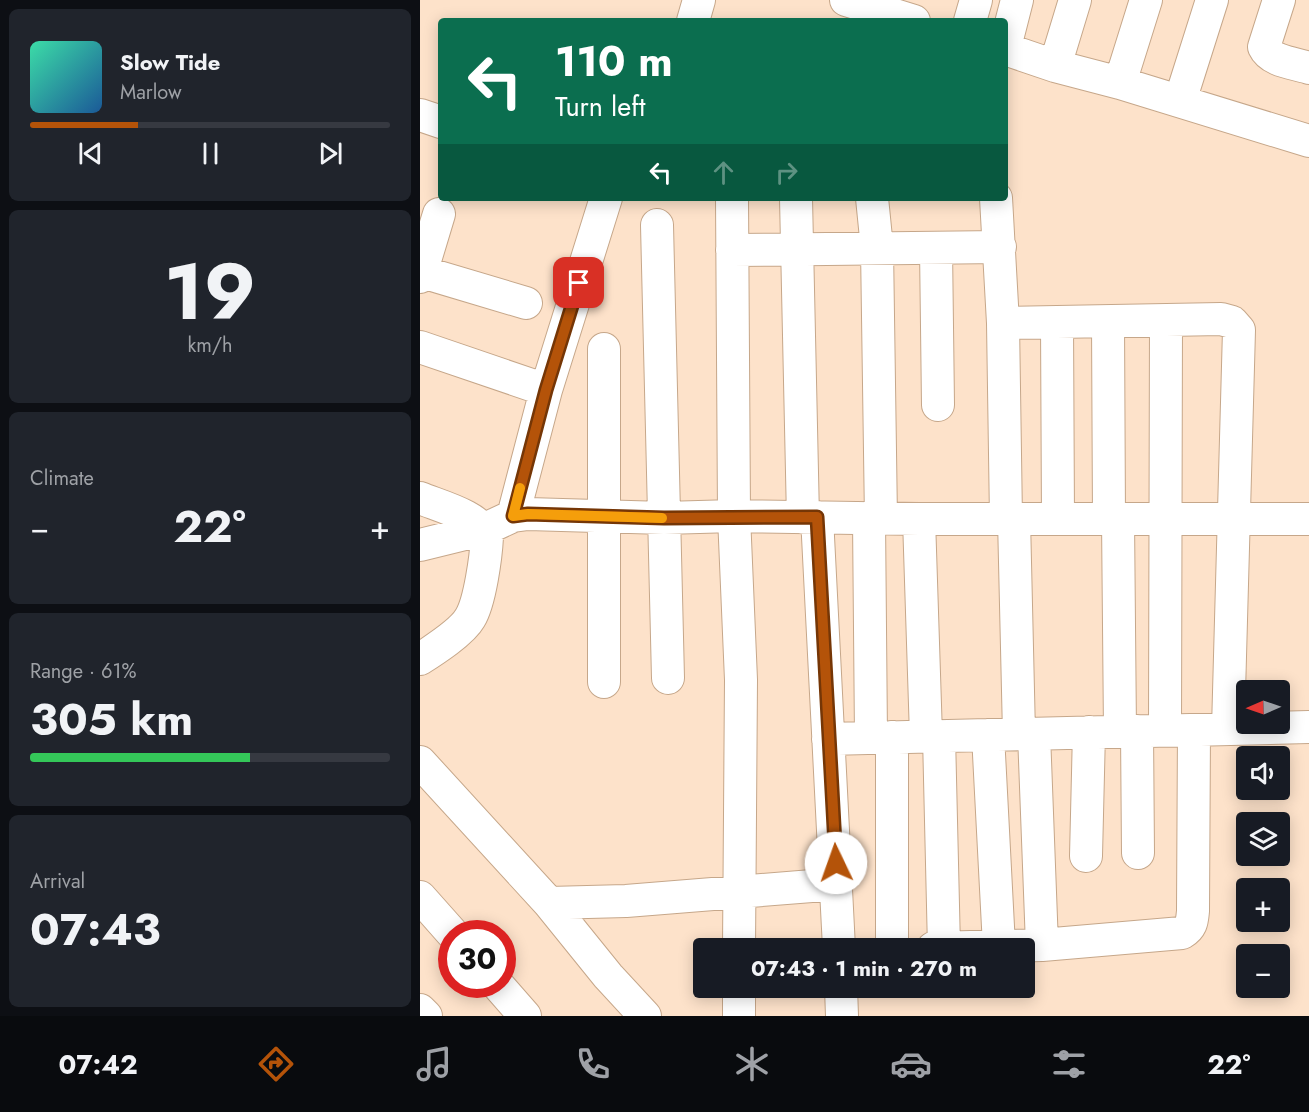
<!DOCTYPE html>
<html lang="en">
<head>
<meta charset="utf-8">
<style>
  body { margin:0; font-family:Jost,sans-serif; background:#20242c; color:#f1f3f6; height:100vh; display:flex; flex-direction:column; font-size:22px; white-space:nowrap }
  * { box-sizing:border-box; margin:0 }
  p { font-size:20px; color:#9ea1a6 }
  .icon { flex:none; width:33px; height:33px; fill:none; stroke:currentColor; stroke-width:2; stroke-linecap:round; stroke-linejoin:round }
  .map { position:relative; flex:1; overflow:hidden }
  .sheet { display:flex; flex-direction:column; gap:9px; padding:9px; background:#0d0f14; width:420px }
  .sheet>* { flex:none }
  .guide { position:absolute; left:18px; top:18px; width:570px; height:183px; border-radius:6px; box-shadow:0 3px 15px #0003; background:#0b6e4f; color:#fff; overflow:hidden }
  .needle { width:39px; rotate:268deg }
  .controls { position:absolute; left:816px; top:680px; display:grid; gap:12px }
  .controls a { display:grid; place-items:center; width:54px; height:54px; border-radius:6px; background:#171b24; box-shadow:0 3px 15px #0003; font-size:30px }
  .speed { position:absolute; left:18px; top:920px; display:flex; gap:12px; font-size:30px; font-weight:700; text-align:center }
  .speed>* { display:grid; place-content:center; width:78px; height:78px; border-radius:50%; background:#171b24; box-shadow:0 3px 15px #0003; line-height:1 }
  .speed .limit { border:9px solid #d22; background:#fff; color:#111 }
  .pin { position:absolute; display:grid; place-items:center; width:51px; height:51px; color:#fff; margin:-26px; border-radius:12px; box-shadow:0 3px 9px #0006 }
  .me { position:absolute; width:66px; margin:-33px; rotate:357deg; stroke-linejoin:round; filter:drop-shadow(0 0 4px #0008) }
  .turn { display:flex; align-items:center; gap:21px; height:126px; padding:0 18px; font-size:27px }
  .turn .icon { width:78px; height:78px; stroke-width:2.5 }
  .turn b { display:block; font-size:42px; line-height:51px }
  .lanes { display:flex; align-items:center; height:57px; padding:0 18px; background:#0003; justify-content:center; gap:30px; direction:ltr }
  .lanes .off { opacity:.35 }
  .big { font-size:45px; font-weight:700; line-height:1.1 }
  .sheet .widget { flex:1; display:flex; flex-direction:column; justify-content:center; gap:9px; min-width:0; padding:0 21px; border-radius:9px; background:#20242c }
  .sheet .dial { align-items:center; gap:0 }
  .dial b { font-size:78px; line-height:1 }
  .song { display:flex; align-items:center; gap:18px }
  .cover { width:72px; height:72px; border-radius:9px; background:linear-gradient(135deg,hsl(160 70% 55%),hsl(210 70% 35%)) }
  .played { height:6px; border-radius:3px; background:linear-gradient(90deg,#b45309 30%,#363941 30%) }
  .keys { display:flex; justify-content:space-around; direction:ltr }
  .heat { display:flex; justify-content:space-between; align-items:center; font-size:33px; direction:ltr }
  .charge { height:9px; border-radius:4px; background:linear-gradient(90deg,#34c759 61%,#363941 0) }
  .trip { position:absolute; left:273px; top:938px; width:342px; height:60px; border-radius:6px; background:#171b24; box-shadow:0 3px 15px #0003; font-weight:700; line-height:60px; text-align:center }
  .menu { display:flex; height:96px; justify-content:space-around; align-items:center; background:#090b0e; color:#9ea1a6 }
  .menu .icon { width:42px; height:42px }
  .menu .selected { color:#b45309 }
  .menu b { font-size:27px; color:#f1f3f6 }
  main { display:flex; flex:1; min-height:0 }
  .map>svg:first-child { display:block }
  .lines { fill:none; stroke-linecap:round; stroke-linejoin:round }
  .minor-casing { stroke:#c6a78a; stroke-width:34 }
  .minor { stroke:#fff; stroke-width:32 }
  .route-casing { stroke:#753606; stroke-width:15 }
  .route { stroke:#b45309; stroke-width:10 }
  .slow { stroke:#f59e0b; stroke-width:10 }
</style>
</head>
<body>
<main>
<section class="sheet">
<div class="widget">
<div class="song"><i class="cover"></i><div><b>Slow Tide</b><p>Marlow</p></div></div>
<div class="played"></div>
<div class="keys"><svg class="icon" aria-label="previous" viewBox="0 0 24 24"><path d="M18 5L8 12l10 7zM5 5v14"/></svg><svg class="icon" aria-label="pause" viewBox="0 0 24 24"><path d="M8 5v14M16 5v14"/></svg><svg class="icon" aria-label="next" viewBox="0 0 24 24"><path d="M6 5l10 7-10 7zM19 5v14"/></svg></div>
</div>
<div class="widget dial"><b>19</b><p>km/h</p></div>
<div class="widget"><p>Climate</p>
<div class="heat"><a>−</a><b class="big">22°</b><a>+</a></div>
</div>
<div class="widget"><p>Range · 61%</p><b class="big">305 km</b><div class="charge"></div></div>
<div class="widget"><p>Arrival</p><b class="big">07:43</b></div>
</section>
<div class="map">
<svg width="889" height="1016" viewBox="0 0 889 1016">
  <rect width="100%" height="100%" fill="#fde2ca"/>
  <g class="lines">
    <g class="minor-casing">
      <path id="minor" d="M426,0L494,21
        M859,0L844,47C851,62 875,63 889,68
        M273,21L279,0
        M550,21L556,0
        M585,47L597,0
        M585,49L635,66L700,83L889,141
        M635,66L655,0
        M700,83L726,0
        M760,101L792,0
        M0,115L21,122
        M312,198L314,516L321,680L319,948
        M376,198L383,518
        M452,198L457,248L461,519
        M576,198L583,323L586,519
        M237,225L248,678
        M516,248L518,405
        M312,250L580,247
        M2,272L106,303
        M0,277L19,214
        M688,322L689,519
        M583,323L801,319L812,322L819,330L808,729
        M637,323L638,519
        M0,347L126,390
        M184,349V682
        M0,498C19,506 60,516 67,537C66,556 60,602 50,618C42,632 14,650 0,659
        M93,516L108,514L244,518L314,516L499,519H889
        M397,517L419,948
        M449,519L451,738
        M499,519L506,736
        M594,519L599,734
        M698,519L700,732
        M0,545L65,529L93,516L126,390L186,198
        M745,730L746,321
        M717,731L718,853
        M614,734L622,945
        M568,735L579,946
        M519,736L524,948
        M472,737V948
        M408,739L889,727
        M0,762L129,903L188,976L225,1016
        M666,856L669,732
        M0,897L32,933
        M129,903L206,901L417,884
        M513,948L622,945L762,933C772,927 772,921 773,911L774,730
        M77,984L105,1016
        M421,987L422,1016
        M0,1010L6,1016
        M319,1016V987"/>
    </g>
    <use href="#minor" class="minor"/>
  </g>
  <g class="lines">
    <g class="route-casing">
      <path id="route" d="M159,283L126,390L93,516L108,514L244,518L397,517L416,863"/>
    </g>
    <use href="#route" class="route"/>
    <path class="slow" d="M100,488L93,516L108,514L242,518"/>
  </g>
</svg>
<div class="controls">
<a><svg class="needle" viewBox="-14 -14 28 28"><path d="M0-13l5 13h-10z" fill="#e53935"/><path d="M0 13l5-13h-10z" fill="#9ea1a6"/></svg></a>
<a><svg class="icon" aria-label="sound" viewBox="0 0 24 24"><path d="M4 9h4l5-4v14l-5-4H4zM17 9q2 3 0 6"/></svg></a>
<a><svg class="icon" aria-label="layers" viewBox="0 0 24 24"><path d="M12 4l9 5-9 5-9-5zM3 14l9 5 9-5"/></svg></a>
<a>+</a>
<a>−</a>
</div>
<div class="speed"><div class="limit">30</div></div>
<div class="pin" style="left:159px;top:283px;background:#d93025"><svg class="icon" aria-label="arrive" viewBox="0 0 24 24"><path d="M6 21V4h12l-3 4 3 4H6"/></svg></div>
<svg class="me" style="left:416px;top:863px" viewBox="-20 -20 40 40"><circle r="19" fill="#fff"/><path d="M0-13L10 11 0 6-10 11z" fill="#b45309"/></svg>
<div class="trip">07:43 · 1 min · 270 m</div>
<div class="guide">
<div class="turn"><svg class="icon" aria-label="left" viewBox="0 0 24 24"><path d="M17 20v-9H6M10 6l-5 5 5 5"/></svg><div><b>110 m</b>Turn left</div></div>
<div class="lanes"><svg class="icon" aria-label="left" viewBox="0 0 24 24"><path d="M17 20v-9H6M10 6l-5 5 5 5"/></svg><svg class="icon off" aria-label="ahead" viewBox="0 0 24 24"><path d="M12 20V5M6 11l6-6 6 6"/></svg><svg class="icon off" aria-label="right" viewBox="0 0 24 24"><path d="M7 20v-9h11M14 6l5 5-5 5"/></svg></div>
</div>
</div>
</main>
<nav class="menu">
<b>07:42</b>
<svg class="icon selected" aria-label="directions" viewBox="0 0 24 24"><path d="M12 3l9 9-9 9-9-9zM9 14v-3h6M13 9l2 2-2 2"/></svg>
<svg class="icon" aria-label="music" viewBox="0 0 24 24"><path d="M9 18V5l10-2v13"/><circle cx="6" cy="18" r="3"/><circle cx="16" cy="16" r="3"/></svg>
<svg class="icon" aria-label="phone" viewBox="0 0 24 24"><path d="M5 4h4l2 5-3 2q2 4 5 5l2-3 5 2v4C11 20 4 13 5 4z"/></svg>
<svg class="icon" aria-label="climate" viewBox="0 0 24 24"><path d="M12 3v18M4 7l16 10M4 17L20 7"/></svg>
<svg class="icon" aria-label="car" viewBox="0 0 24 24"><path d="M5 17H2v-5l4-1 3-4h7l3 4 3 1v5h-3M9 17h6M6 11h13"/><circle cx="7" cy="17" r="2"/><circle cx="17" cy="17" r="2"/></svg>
<svg class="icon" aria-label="filters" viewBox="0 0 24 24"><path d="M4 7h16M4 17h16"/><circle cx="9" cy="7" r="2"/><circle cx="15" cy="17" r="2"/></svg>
<b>22°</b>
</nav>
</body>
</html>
